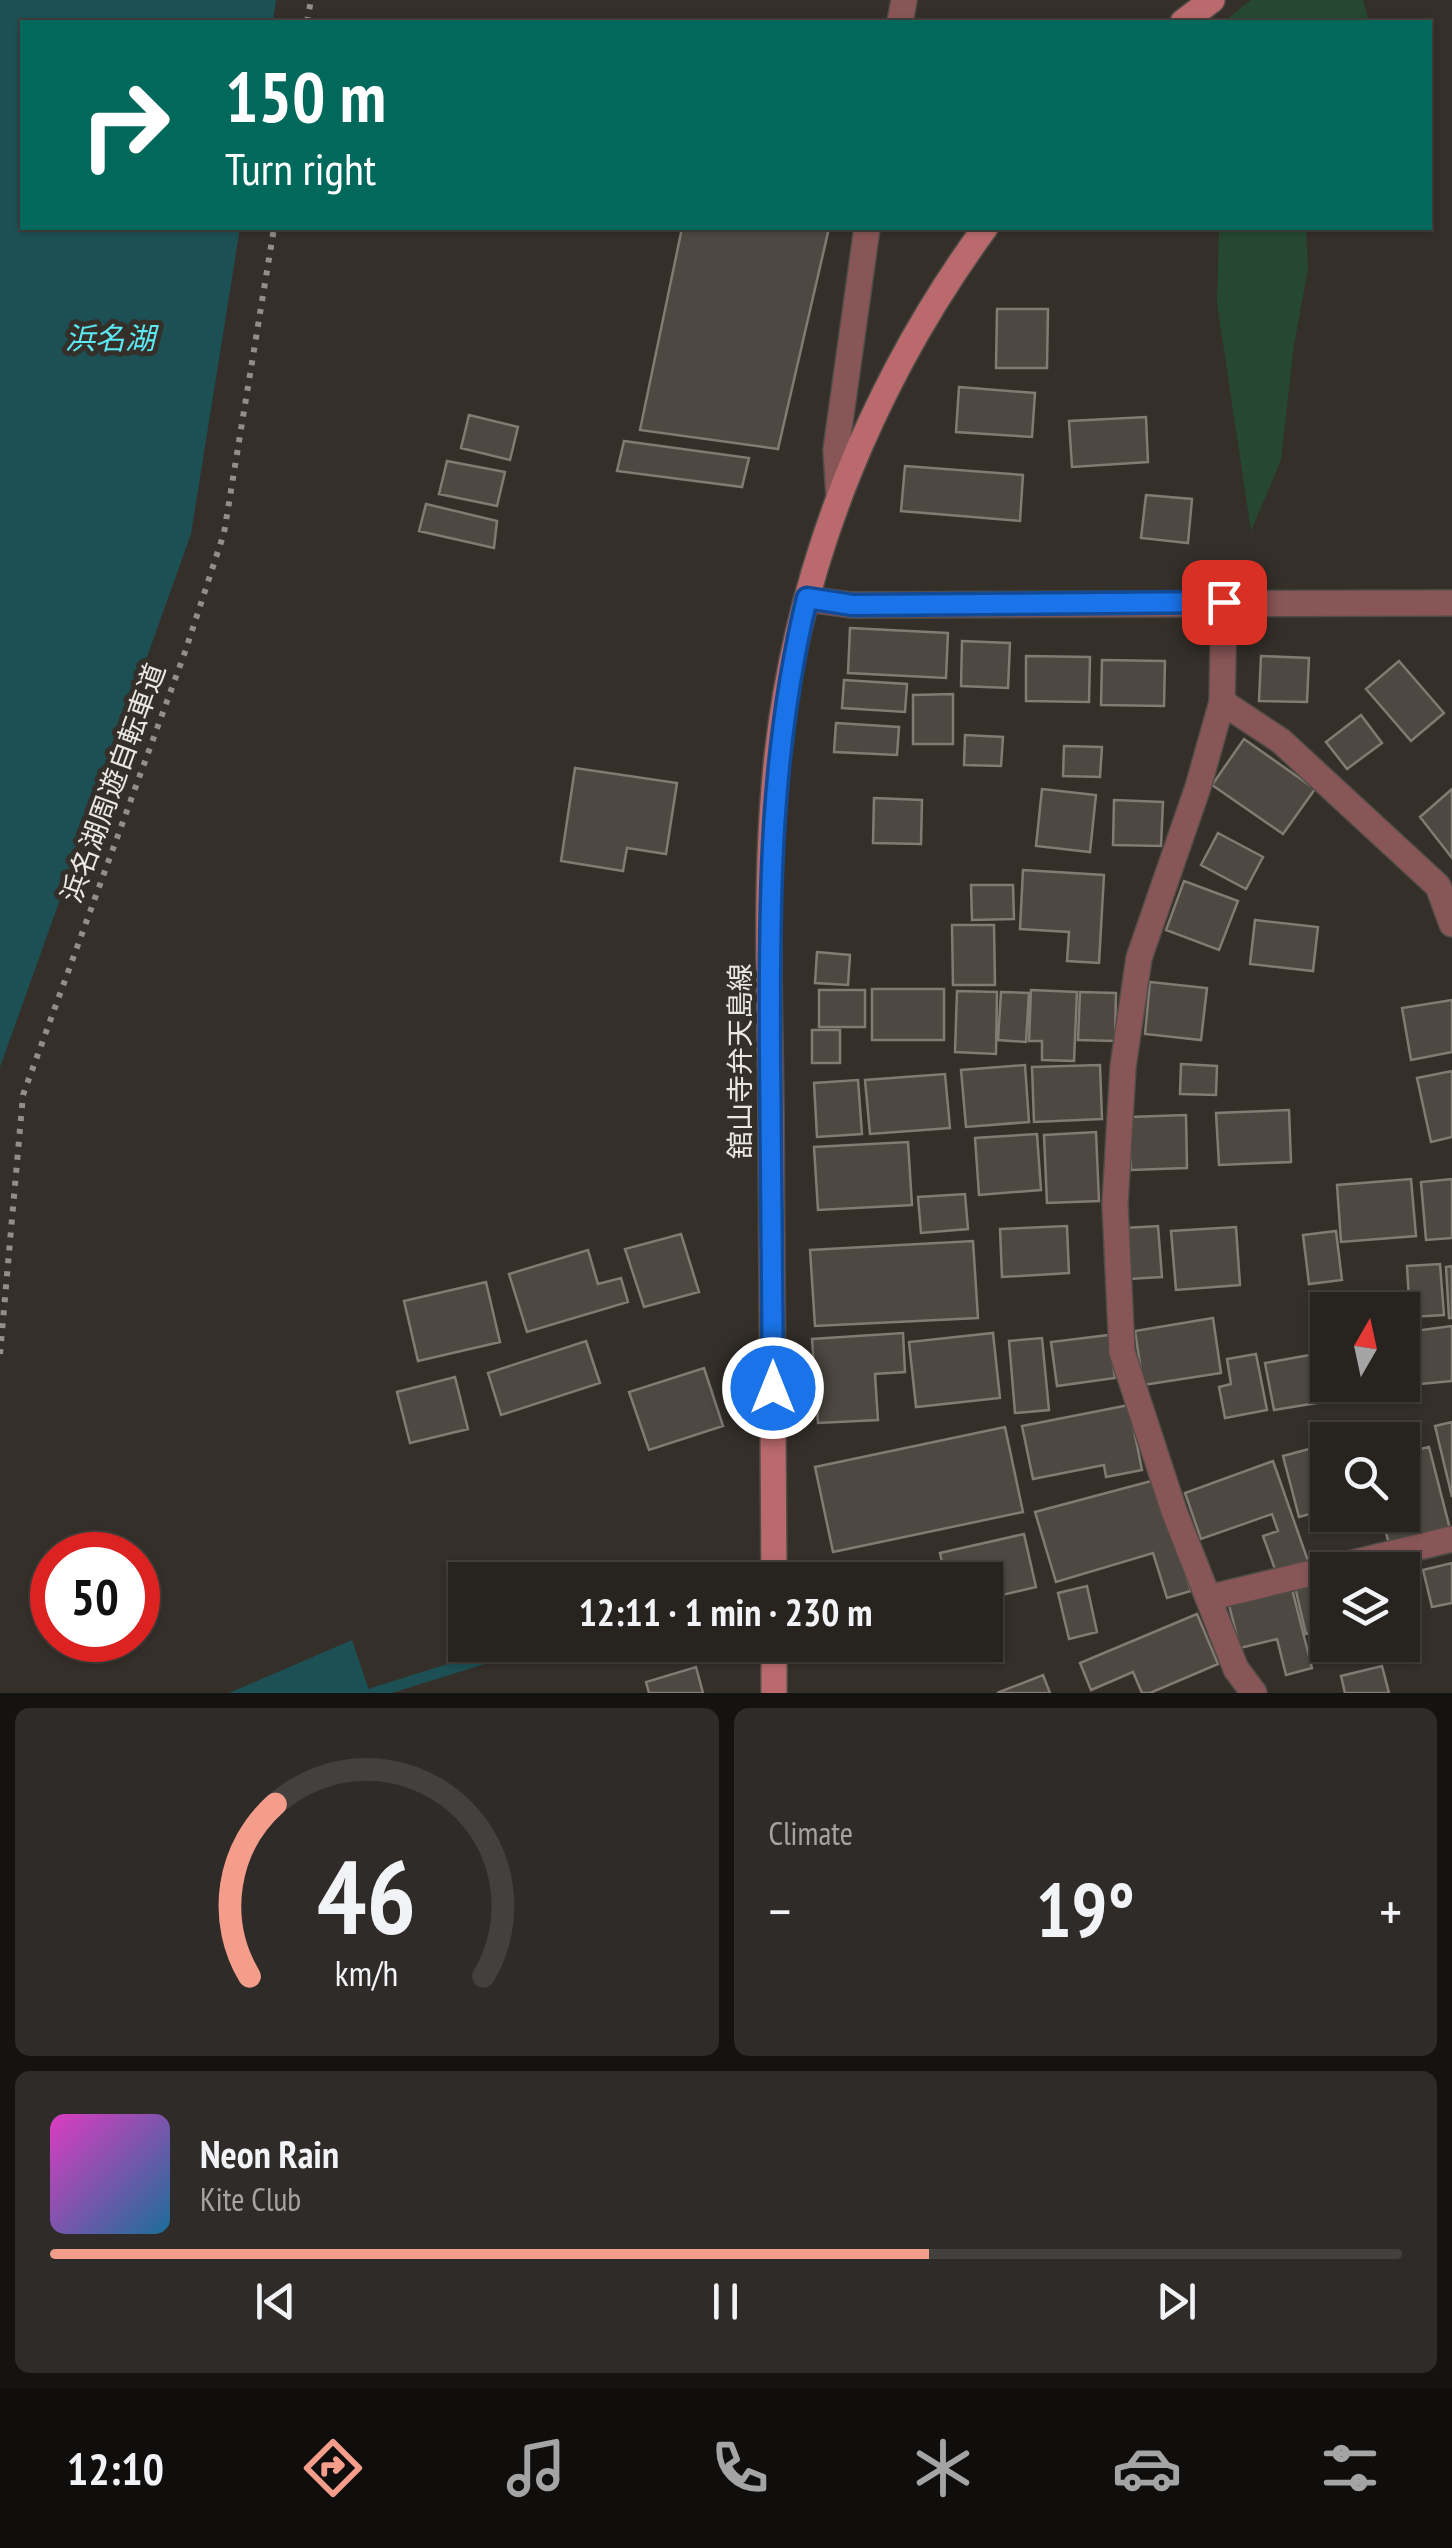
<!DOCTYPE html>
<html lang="en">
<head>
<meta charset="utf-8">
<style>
  body { margin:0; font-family:"PT Sans Narrow","Noto Sans JP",sans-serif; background:#2f2b28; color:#f1f3f6; height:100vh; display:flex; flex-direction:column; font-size:38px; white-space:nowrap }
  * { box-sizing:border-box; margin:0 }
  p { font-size:32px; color:#a4a4a4 }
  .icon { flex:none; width:55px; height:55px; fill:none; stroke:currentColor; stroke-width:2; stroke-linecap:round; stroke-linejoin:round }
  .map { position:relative; height:1693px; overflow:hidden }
  .details { display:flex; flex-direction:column; gap:15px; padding:15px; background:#151311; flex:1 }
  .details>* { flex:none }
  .guide { position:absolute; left:20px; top:20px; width:1412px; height:210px; border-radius:0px; box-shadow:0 2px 8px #0004,0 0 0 2px #43403d; background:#00695c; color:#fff; overflow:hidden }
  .needle { width:65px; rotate:9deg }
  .tools { position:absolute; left:1310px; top:1292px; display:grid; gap:20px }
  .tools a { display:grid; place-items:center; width:110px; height:110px; border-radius:0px; background:#27231f; box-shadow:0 2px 8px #0004,0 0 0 2px #43403d; font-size:50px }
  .speed { position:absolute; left:30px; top:1532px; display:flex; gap:20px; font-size:50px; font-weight:700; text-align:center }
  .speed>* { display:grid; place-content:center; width:130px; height:130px; border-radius:50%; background:#27231f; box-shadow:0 2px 8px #0004,0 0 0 2px #43403d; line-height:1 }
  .speed .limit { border:15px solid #d22; background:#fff; color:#111 }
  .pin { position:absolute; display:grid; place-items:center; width:85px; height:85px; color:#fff; margin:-42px; border-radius:20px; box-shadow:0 5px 15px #0006 }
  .me { position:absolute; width:110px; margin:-55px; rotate:0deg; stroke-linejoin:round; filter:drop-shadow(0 0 8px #0008) }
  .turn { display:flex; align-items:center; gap:35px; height:210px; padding:0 40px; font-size:45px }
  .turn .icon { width:130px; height:130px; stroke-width:2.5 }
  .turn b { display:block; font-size:70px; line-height:85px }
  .big { font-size:75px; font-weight:800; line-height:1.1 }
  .details .card { flex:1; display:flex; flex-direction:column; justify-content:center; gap:15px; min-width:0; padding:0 35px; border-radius:15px; background:#2f2b28 }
  .details .dial { align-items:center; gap:0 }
  .dial svg { height:260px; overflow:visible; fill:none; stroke:#43403d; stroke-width:7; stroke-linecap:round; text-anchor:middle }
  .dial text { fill:#f1f3f6; stroke:none }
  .song { display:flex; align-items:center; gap:30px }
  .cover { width:120px; height:120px; border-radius:15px; background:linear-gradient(135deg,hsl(310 70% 55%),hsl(200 70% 35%)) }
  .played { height:10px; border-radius:5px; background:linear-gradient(90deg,#f49d8b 65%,#43403d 65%) }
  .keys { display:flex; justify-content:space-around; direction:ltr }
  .heat { display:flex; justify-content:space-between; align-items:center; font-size:55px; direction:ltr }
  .details .tiles { flex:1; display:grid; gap:15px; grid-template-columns:1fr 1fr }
  .card:last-child { grid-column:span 2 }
  .trip { position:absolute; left:448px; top:1562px; width:555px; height:100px; border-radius:0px; background:#27231f; box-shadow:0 2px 8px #0004,0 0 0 2px #43403d; font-weight:800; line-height:100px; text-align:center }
  .tab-bar { display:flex; height:160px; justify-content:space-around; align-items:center; background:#100e0c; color:#a4a4a4 }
  .tab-bar .icon { width:70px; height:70px }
  .tab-bar .active { color:#f49d8b }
  .tab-bar b { font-size:45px; color:#f1f3f6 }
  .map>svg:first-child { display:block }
  .green { fill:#264833 }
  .water { fill:#1d5054 }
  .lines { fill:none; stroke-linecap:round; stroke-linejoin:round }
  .stream { stroke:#1d5054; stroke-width:11 }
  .building { fill:#4d4841; stroke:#817b74; stroke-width:2.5 }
  .minor-casing { stroke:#514c47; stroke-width:28 }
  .secondary-casing { stroke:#514c47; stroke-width:28 }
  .path { stroke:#928e89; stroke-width:6; stroke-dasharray:5 8; stroke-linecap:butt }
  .minor { stroke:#895657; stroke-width:25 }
  .secondary { stroke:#ba6a6c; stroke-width:25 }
  .route-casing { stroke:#114b97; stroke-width:25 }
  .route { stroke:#1a73e8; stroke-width:18 }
  .labels { text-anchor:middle; stroke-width:10; stroke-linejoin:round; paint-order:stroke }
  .street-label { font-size:28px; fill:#eae7e2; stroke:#342f29 }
  .water-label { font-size:30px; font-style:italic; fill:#5ce8f2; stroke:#342f29 }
</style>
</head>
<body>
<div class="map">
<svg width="1452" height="1693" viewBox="0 0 1452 1693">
  <rect width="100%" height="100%" fill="#342f29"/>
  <path class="green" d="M1251,0H1363L1369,22H1223Z
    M1219,228H1306L1308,269L1294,345L1281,460L1251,531L1217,303Z"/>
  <path class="water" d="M0,0H276L273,22H22V228H240L191,534L0,1067Z
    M352,1640L370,1693H229Z"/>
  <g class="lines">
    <path class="stream" d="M373,1693L528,1645"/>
  </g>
  <path class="building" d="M682,228H829L778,449L640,430Z
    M997,309H1048L1047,368H996Z
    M959,387L1035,393L1032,437L956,432Z
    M469,415L518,427L510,460L461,448Z
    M1146,417L1148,462L1072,467L1069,421Z
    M624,441L749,458L742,487L617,471Z
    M447,461L505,472L497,506L439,494Z
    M905,466L1023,475L1020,521L901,511Z
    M1146,495L1192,499L1188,543L1141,538Z
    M426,504L497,521L494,548L419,531Z
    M850,628L948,633L946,678L848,673Z
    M962,641L1010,643L1008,688L961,686Z
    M1026,656L1090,657L1089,702L1026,701Z
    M1261,656L1309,658L1307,702L1259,701Z
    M1102,660L1165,661L1164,706L1101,705Z
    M1399,661L1444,713L1411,741L1366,689Z
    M844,680L907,684L905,712L842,708Z
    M953,694V744H913V695Z
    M1361,715L1382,743L1347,769L1326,742Z
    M836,723L899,727L897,755L834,752Z
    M965,735L1003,737L1001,766L964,765Z
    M1244,739L1315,789L1283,834L1212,785Z
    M1064,746L1102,747L1100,777L1063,776Z
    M575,768L677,783L666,854L627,848L623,871L561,861Z
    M1042,789L1096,795L1090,852L1036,846Z
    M1452,789V858L1420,817Z
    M874,798L922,800L921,844L873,843Z
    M1114,800L1163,802L1161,846L1113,845Z
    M1218,833L1263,857L1246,889L1201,865Z
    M1023,870L1104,875L1099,963L1067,961L1069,932L1020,929Z
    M1184,881L1238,901L1219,950L1166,930Z
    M971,885H1013L1014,919L972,920Z
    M1255,920L1318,927L1313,971L1250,964Z
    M952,925H994L995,985H953Z
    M817,952L850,955L848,985L815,983Z
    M1150,982L1207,988L1201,1040L1145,1034Z
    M872,989H944V1040H872Z
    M819,990H865V1027H819Z
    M1031,990L1077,992L1074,1061L1042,1060V1041H1029Z
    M957,991L997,992L996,1054L955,1052Z
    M1001,992L1029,993L1026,1042L998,1040Z
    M1080,992L1116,993L1115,1041L1078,1040Z
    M1452,1000V1052L1411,1060L1402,1008Z
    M812,1030H840V1063H812Z
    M1181,1064L1217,1066L1216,1095L1180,1094Z
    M1025,1065L1029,1122L966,1127L961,1070Z
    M1100,1065L1102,1119L1034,1122L1032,1067Z
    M1452,1071V1137L1431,1142L1417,1078Z
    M945,1074L950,1128L870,1134L865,1080Z
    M858,1080L862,1134L817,1137L814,1083Z
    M1289,1110L1291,1162L1219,1165L1216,1113Z
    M1186,1115L1187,1168L1131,1170L1129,1117Z
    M1096,1132L1099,1201L1047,1203L1044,1135Z
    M1037,1134L1041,1190L979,1195L975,1138Z
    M908,1142L912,1205L818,1210L814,1147Z
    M1411,1179L1416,1236L1341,1242L1337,1185Z
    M1452,1179V1238L1426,1240L1421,1182Z
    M965,1194L968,1229L921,1233L918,1197Z
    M1067,1226L1069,1273L1002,1277L1000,1229Z
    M1158,1226L1162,1277L1129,1279L1125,1228Z
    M1236,1227L1240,1285L1176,1290L1171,1231Z
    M1336,1231L1342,1280L1309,1284L1303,1235Z
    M681,1234L699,1292L644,1307L625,1249Z
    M973,1241L978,1318L815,1326L810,1250Z
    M588,1250L598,1284L621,1278L628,1302L527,1332L509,1274Z
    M1440,1264L1444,1315L1410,1317L1407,1266Z
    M1452,1266V1318H1449L1446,1267Z
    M486,1282L500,1342L418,1361L404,1301Z
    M1213,1318L1221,1373L1143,1385L1135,1331Z
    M1452,1326V1381L1421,1384L1414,1331Z
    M903,1333L905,1372L875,1374L878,1420L818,1423L812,1339Z
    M993,1333L1000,1398L916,1407L909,1342Z
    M1109,1335L1115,1378L1057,1386L1051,1342Z
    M1042,1338L1049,1410L1015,1413L1009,1341Z
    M586,1341L600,1383L501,1415L488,1373Z
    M1408,1341L1414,1388L1344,1397L1342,1385H1402V1342Z
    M1321,1353L1329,1401L1274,1410L1265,1363Z
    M1256,1354L1267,1410L1225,1418L1219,1387L1231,1384L1227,1359Z
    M704,1368L723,1426L649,1450L629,1392Z
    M455,1377L468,1429L410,1443L397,1392Z
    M1129,1405L1142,1470L1106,1477L1104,1465L1033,1479L1022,1426Z
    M1452,1422V1497L1435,1426Z
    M1005,1427L1023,1512L833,1552L815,1467Z
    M1328,1444V1509L1299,1517L1283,1456Z
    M1429,1447L1450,1529L1389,1544L1381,1515H1402V1453Z
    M1273,1461L1308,1561L1276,1572L1263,1536L1278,1531L1272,1514L1201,1539L1185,1493Z
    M1155,1480L1191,1591L1167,1598L1153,1553L1056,1582L1035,1512Z
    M1024,1534L1036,1587L985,1599V1580H946L940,1553Z
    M1452,1563V1603L1432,1607L1423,1570Z
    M1328,1580V1628L1306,1634L1295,1587Z
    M1087,1586L1097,1632L1069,1639L1058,1593Z
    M1292,1589L1312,1668L1286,1675L1277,1639L1240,1648L1229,1605Z
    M1197,1614L1218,1664L1150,1693H1142L1133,1672L1091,1690L1080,1663Z
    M1344,1645H1375L1378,1656L1348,1662Z
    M1382,1666L1389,1693H1345L1341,1676Z
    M696,1667L703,1693H649L646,1682Z
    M1043,1675L1050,1693H997Z"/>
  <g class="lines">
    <g class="minor-casing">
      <path id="minor" d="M900,22L904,0
        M839,497L836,450L867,228
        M807,599L851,605L1452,603
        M1224,602L1222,702L1198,787L1139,958L1123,1067L1115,1204L1122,1352L1174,1511L1236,1669L1254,1693
        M1222,702L1281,741L1438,886L1452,924
        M1208,1598L1452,1539"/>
    </g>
    <g class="secondary-casing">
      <path id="secondary" d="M1183,22L1212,0
        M774,1580C773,1426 772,1273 771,1119C770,998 764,876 777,756C798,565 872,383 985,228
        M774,1693V1645"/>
    </g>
    <path class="path" d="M307,22L311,0
      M0,1354L23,1095L185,652L224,533L274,228"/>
    <use href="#minor" class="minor"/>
    <use href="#secondary" class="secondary"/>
  </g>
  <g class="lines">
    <g class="route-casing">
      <path id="route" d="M773,1388C772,1276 771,1164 770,1053C769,897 770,751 807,598L852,605L1224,602"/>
    </g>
    <use href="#route" class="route"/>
  </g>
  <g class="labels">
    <g class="street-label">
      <text transform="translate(113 783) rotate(-70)" y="10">浜名湖周遊自転車道</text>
      <text transform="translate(740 1061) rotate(-90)" y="10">舘山寺弁天島線</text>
    </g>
    <g class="water-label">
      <text x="110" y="349">浜名湖</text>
    </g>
  </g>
</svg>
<div class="tools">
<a><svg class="needle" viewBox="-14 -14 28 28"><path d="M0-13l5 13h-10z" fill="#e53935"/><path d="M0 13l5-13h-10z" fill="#a4a4a4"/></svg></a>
<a><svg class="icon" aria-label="search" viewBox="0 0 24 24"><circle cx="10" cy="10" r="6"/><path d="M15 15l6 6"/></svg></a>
<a><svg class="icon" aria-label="layers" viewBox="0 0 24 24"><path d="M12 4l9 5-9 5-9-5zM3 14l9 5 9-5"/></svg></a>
</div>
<div class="speed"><div class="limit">50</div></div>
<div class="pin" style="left:1224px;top:602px;background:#d93025"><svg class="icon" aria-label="arrive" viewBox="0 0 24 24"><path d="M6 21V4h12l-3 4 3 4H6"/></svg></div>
<svg class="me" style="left:773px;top:1388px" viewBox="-20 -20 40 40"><circle r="17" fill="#1a73e8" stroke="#fff" stroke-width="3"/><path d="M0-11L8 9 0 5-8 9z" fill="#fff"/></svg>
<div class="trip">12:11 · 1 min · 230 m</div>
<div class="guide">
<div class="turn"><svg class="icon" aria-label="right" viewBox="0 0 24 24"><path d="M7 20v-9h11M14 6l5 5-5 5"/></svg><div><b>150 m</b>Turn right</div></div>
</div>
</div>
<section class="details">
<div class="tiles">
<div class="card dial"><svg viewBox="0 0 100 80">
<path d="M14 69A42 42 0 1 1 86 69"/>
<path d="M14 69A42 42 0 0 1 22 16" stroke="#f49d8b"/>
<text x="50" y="56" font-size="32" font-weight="700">46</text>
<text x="50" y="72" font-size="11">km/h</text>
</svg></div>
<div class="card"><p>Climate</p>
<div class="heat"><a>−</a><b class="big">19°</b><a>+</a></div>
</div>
<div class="card">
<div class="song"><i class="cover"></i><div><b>Neon Rain</b><p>Kite Club</p></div></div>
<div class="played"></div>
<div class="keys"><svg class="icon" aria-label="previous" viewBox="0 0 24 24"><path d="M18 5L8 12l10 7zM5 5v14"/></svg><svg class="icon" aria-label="pause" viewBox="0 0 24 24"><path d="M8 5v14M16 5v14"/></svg><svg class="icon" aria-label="next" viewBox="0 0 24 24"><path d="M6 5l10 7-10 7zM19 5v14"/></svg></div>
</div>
</div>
</section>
<nav class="tab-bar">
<b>12:10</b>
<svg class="icon active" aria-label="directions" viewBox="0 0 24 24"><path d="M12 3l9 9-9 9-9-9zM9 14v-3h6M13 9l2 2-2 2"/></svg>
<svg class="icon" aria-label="music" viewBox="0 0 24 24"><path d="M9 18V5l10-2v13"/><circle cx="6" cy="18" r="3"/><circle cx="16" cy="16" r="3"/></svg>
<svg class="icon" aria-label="phone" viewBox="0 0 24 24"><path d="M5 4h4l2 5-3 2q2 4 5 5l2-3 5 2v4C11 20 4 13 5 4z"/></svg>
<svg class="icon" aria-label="climate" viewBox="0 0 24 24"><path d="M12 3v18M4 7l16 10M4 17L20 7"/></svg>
<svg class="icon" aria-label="car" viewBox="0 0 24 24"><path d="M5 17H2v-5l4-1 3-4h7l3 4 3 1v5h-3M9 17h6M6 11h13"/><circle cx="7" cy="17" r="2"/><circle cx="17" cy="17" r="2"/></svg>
<svg class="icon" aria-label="filters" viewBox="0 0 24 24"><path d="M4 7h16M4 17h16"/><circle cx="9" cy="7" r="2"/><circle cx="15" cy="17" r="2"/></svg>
</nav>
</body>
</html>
